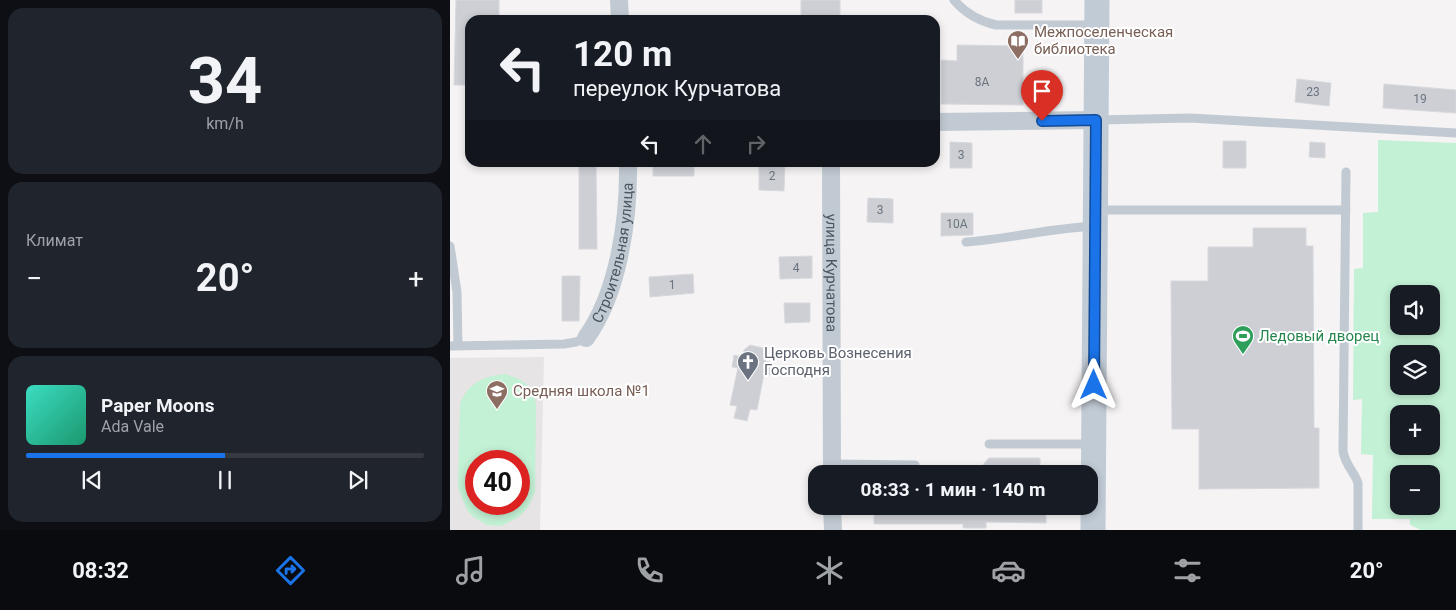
<!DOCTYPE html>
<html lang="ru">
<head>
<meta charset="utf-8">
<style>
  body { margin:0; font-family:Roboto,sans-serif; background:#20242c; color:#f1f3f6; height:100vh; display:flex; flex-direction:column; font-size:19px; white-space:nowrap }
  * { box-sizing:border-box; margin:0 }
  p { font-size:16px; color:#9ea1a6 }
  .icon { flex:none; width:28px; height:28px; fill:none; stroke:currentColor; stroke-width:2; stroke-linecap:round; stroke-linejoin:round }
  .map { position:relative; flex:1; overflow:hidden }
  .panel { display:flex; flex-direction:column; gap:8px; padding:8px; background:#0d0f14; width:450px }
  .panel>* { flex:none }
  .banner { position:absolute; left:15px; top:15px; width:475px; height:152px; border-radius:15px; box-shadow:0 2px 8px #0003; background:#171b24; color:#f1f3f6; overflow:hidden }
  .tools { position:absolute; left:940px; top:285px; display:grid; gap:10px }
  .tools a { display:grid; place-items:center; width:50px; height:50px; border-radius:10px; background:#171b24; box-shadow:0 2px 8px #0003; font-size:25px }
  .speed { position:absolute; left:15px; top:450px; display:flex; gap:10px; font-size:25px; font-weight:700; text-align:center }
  .speed>* { display:grid; place-content:center; width:65px; height:65px; border-radius:50%; background:#171b24; box-shadow:0 2px 8px #0003; line-height:1 }
  .speed .limit { border:8px solid #d22; background:#fff; color:#111 }
  .pin { position:absolute; display:grid; place-items:center; width:42px; height:42px; color:#fff; margin:-51px -21px; border-radius:50% 50% 50% 0; rotate:-45deg; box-shadow:0 0 5px #0007 }
  .pin .icon { rotate:45deg }
  .me { position:absolute; width:55px; margin:-28px; rotate:0deg; stroke-linejoin:round; filter:drop-shadow(0 0 4px #0008) }
  .turn { display:flex; align-items:center; gap:18px; height:105px; padding:0 25px; font-size:22px }
  .turn .icon { width:65px; height:65px; stroke-width:2.5 }
  .turn b { display:block; font-size:35px; line-height:42px }
  .lanes { display:flex; align-items:center; height:48px; padding:0 25px; background:#0003; justify-content:center; gap:25px; direction:ltr }
  .lanes .off { opacity:.35 }
  .big { font-size:38px; font-weight:700; line-height:1.1 }
  .panel .tile { flex:1; display:flex; flex-direction:column; justify-content:center; gap:8px; min-width:0; padding:0 18px; border-radius:15px; background:#20242c }
  .panel .dial { align-items:center; gap:0 }
  .dial b { font-size:65px; line-height:1 }
  .song { display:flex; align-items:center; gap:15px }
  .cover { width:60px; height:60px; border-radius:8px; background:linear-gradient(135deg,hsl(170 70% 55%),hsl(160 70% 35%)) }
  .played { height:5px; border-radius:2px; background:linear-gradient(90deg,#1a73e8 50%,#363941 50%) }
  .keys { display:flex; justify-content:space-around; direction:ltr }
  .heat { display:flex; justify-content:space-between; align-items:center; font-size:28px; direction:ltr }
  .trip { position:absolute; left:358px; top:465px; width:290px; height:50px; border-radius:15px; background:#171b24; box-shadow:0 2px 8px #0003; font-weight:700; line-height:50px; text-align:center }
  .tab-bar { display:flex; height:80px; justify-content:space-around; align-items:center; background:#090b0e; color:#9ea1a6 }
  .tab-bar .icon { width:35px; height:35px }
  .tab-bar .active { color:#1a73e8 }
  .tab-bar b { font-size:22px; color:#f1f3f6 }
  main { display:flex; flex:1; min-height:0 }
  .map>svg:first-child { display:block }
  .education { fill:#e6e4e5; fill-rule:evenodd }
  .green { fill:#c3f1d5; fill-rule:evenodd }
  .building { fill:#cdcfd5; stroke:#d7d9de }
  .lines { fill:none; stroke-linecap:round; stroke-linejoin:round }
  .lane { stroke:#c1cad2; stroke-width:9 }
  .street { stroke:#c1cad2; stroke-width:18 }
  .secondary { stroke:#c1cbd6; stroke-width:25 }
  .route-casing { stroke:#114b97; stroke-width:12 }
  .route { stroke:#1a73e8; stroke-width:9 }
  .labels { text-anchor:middle; stroke-width:4; stroke-linejoin:round; paint-order:stroke }
  .number-label { font-size:12px; fill:#6b747e }
  .education-label { font-size:15px; fill:#785e54; stroke:#fff; text-anchor:start }
  .street-label { font-size:15px; fill:#4a5661; stroke:#fff }
  .leisure-label { font-size:15px; fill:#27864d; stroke:#fff; text-anchor:start }
  .worship-label { font-size:15px; fill:#5b616d; stroke:#fff; text-anchor:start }
</style>
</head>
<body>
<main>
<section class="panel">
<div class="tile dial"><b>34</b><p>km/h</p></div>
<div class="tile"><p>Климат</p>
<div class="heat"><a>−</a><b class="big">20°</b><a>+</a></div>
</div>
<div class="tile">
<div class="song"><i class="cover"></i><div><b>Paper Moons</b><p>Ada Vale</p></div></div>
<div class="played"></div>
<div class="keys"><svg class="icon" aria-label="previous" viewBox="0 0 24 24"><path d="M18 5L8 12l10 7zM5 5v14"/></svg><svg class="icon" aria-label="pause" viewBox="0 0 24 24"><path d="M8 5v14M16 5v14"/></svg><svg class="icon" aria-label="next" viewBox="0 0 24 24"><path d="M6 5l10 7-10 7zM19 5v14"/></svg></div>
</div>
</section>
<div class="map">
<svg width="1006" height="530" viewBox="0 0 1006 530">
  <rect width="100%" height="100%" fill="#f5f3f3"/>
  <path class="education" d="M94,357L90,530H0V358ZM26,461H69V504H26Z"/>
  <path class="green" d="M928,140L1006,143V530H971L960,525V519H922L923,455L911,454L912,399L903,400L904,269L913,268V213L928,212ZM949,294H981V326H949ZM949,354H981V386H949ZM949,414H981V446H949ZM949,474H981V506H949Z
    M55,374C72,379 83,385 86,404L85,492L79,505L75,511L67,518L51,526L37,525L22,516L17,510L8,488L10,404C18,383 34,376 55,374ZM26,461H69V504H26Z"/>
  <path class="building" d="M6,0H49V20H20V85H4Z
    M351,0H390V20H351Z
    M565,0H592V13H565Z
    M507,45L573,46V105L491,104V60L507,61Z
    M847,79L881,83L879,106L845,102Z
    M934,84L1006,90V113L933,108Z
    M773,141H796V168H773Z
    M500,142L522,143V168H500Z
    M860,142L875,143V158L859,157Z
    M129,162H146L147,249H129Z
    M203,162H244V176H203Z
    M309,162H335L334,191L309,190Z
    M418,198L443,199V223L417,222Z
    M491,213H523V235L491,236Z
    M803,228H856V246H863L864,428H869V488L749,489V429H722L721,281H758V247H803Z
    M362,256V278L330,279L329,257Z
    M243,274L244,293L200,297L199,277Z
    M112,276H130L129,321H112Z
    M334,303H360V322L335,323Z
    M300,345L313,348L316,355L315,361L323,363L320,375L314,374L307,410L300,409L297,421L284,418L287,406L280,405L288,368L282,367L284,355L293,357L294,350Z
    M539,458H590V474H525Z
    M424,506H596V523L536,522V528H513V524H424Z"/>
  <g class="lines">
    <path class="lane" d="M504,0C515,13 529,21 546,25H646
      M647,120L740,118L1006,133
      M896,172L893,451C895,465 904,471 908,483V530
      M646,210H896
      M516,242C559,239 601,228 645,226
      M0,246L7,292L8,346
      M0,346L114,344L126,342L136,338
      M539,444H643
      M381,464L465,465"/>
    <g class="street">
      <path d="M169,0L170,20"/>
      <path d="M485,122L646,120"/>
      <path id="s1" d="M381,162L382,474"/>
      <path id="s2" d="M136,338C169,292 179,218 178,162"/>
      <path d="M382,506L383,530"/>
    </g>
    <path class="secondary" d="M643,530L647,0"/>
  </g>
  <g class="lines">
    <g class="route-casing">
      <path id="route" d="M592,121L646,120L644,385"/>
    </g>
    <use href="#route" class="route"/>
  </g>
  <defs>
    <g id="library-pin" transform="scale(1.125)"><path d="M0 17L-7.5 6A9.5 9.5 0 1 1 7.5 6Z" fill="#8d6e63" stroke="#fff"/><path d="M-6-4Q-3-5.5-.7-3.5V5Q-3 3-6 4ZM6-4Q3-5.5 .7-3.5V5Q3 3 6 4Z" fill="#fff"/></g>
    <g id="stadium-pin" transform="scale(1.125)"><path d="M0 17L-7.5 6A9.5 9.5 0 1 1 7.5 6Z" fill="#2e9e5b" stroke="#fff"/><path d="M0-5a6.5 5 0 1 0 0 10a6.5 5 0 1 0 0-10ZM-3.5-1.8h7v3.6h-7Z" fill="#fff"/></g>
    <g id="church-pin" transform="scale(1.125)"><path d="M0 17L-7.5 6A9.5 9.5 0 1 1 7.5 6Z" fill="#6b7280" stroke="#fff"/><path d="M-1.2-6h2.4v3.5h3.3v2.4h-3.3V6h-2.4V-.1h-3.3v-2.4h3.3Z" fill="#fff"/></g>
    <g id="school-pin" transform="scale(1.125)"><path d="M0 17L-7.5 6A9.5 9.5 0 1 1 7.5 6Z" fill="#8d6e63" stroke="#fff"/><path d="M0-5L7-2L0 1L-7-2ZM-4 1L0 2.5L4 1V4Q0 6-4 4Z" fill="#fff"/></g>
  </defs>
  <g fill-rule="evenodd">
    <use href="#library-pin" x="568" y="41"/>
    <use href="#stadium-pin" x="793" y="336"/>
    <use href="#church-pin" x="298" y="362"/>
    <use href="#school-pin" x="47" y="391"/>
  </g>
  <g class="labels">
    <g class="number-label">
      <text x="532" y="86">8А</text>
      <text x="863" y="96">23</text>
      <text x="970" y="103">19</text>
      <text x="511" y="159">3</text>
      <text x="322" y="180">2</text>
      <text x="430" y="214">3</text>
      <text x="507" y="228">10А</text>
      <text x="346" y="272">4</text>
      <text x="222" y="289">1</text>
    </g>
    <g class="education-label">
      <text x="584" y="37">Межпоселенческая<tspan x="584" dy="17">библиотека</tspan></text>
      <text x="63" y="396">Средняя школа №1</text>
    </g>
    <g class="street-label">
      <text dy="5" stroke="none"><textPath href="#s2" startOffset="91">Строительная улица</textPath></text>
      <text dy="5" stroke="none"><textPath href="#s1" startOffset="111">улица Курчатова</textPath></text>
    </g>
    <g class="leisure-label">
      <text x="809" y="341">Ледовый дворец</text>
    </g>
    <g class="worship-label">
      <text x="314" y="358">Церковь Вознесения<tspan x="314" dy="17">Господня</tspan></text>
    </g>
  </g>
</svg>
<div class="tools">
<a><svg class="icon" aria-label="sound" viewBox="0 0 24 24"><path d="M4 9h4l5-4v14l-5-4H4zM17 9q2 3 0 6"/></svg></a>
<a><svg class="icon" aria-label="layers" viewBox="0 0 24 24"><path d="M12 4l9 5-9 5-9-5zM3 14l9 5 9-5"/></svg></a>
<a>+</a>
<a>−</a>
</div>
<div class="speed"><div class="limit">40</div></div>
<div class="pin" style="left:592px;top:121px;background:#d93025"><svg class="icon" aria-label="arrive" viewBox="0 0 24 24"><path d="M6 21V4h12l-3 4 3 4H6"/></svg></div>
<svg class="me" style="left:644px;top:385px" viewBox="-20 -20 40 40"><path d="M0-17L14 15 0 8-14 15z" fill="#1a73e8" stroke="#fff" stroke-width="4"/></svg>
<div class="trip">08:33 · 1 мин · 140 m</div>
<div class="banner">
<div class="turn"><svg class="icon" aria-label="left" viewBox="0 0 24 24"><path d="M17 20v-9H6M10 6l-5 5 5 5"/></svg><div><b>120 m</b>переулок Курчатова</div></div>
<div class="lanes"><svg class="icon" aria-label="left" viewBox="0 0 24 24"><path d="M17 20v-9H6M10 6l-5 5 5 5"/></svg><svg class="icon off" aria-label="ahead" viewBox="0 0 24 24"><path d="M12 20V5M6 11l6-6 6 6"/></svg><svg class="icon off" aria-label="right" viewBox="0 0 24 24"><path d="M7 20v-9h11M14 6l5 5-5 5"/></svg></div>
</div>
</div>
</main>
<nav class="tab-bar">
<b>08:32</b>
<svg class="icon active" aria-label="directions" viewBox="0 0 24 24"><path d="M12 3l9 9-9 9-9-9zM9 14v-3h6M13 9l2 2-2 2"/></svg>
<svg class="icon" aria-label="music" viewBox="0 0 24 24"><path d="M9 18V5l10-2v13"/><circle cx="6" cy="18" r="3"/><circle cx="16" cy="16" r="3"/></svg>
<svg class="icon" aria-label="phone" viewBox="0 0 24 24"><path d="M5 4h4l2 5-3 2q2 4 5 5l2-3 5 2v4C11 20 4 13 5 4z"/></svg>
<svg class="icon" aria-label="climate" viewBox="0 0 24 24"><path d="M12 3v18M4 7l16 10M4 17L20 7"/></svg>
<svg class="icon" aria-label="car" viewBox="0 0 24 24"><path d="M5 17H2v-5l4-1 3-4h7l3 4 3 1v5h-3M9 17h6M6 11h13"/><circle cx="7" cy="17" r="2"/><circle cx="17" cy="17" r="2"/></svg>
<svg class="icon" aria-label="filters" viewBox="0 0 24 24"><path d="M4 7h16M4 17h16"/><circle cx="9" cy="7" r="2"/><circle cx="15" cy="17" r="2"/></svg>
<b>20°</b>
</nav>
</body>
</html>
